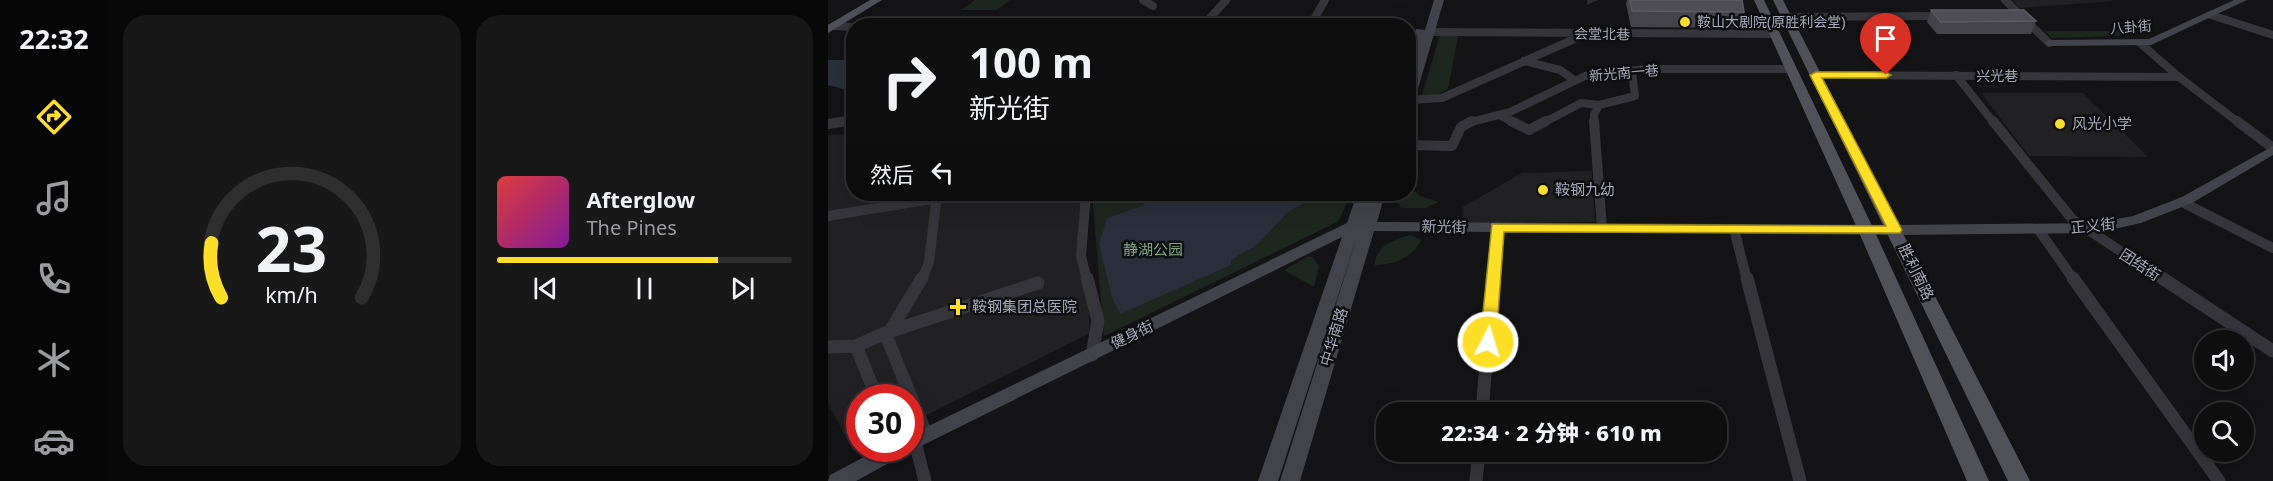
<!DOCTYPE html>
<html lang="zh">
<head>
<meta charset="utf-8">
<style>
  body { margin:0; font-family:"Noto Sans","Noto Sans SC",sans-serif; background:#181819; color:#f1f3f6; height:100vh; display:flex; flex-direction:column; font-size:22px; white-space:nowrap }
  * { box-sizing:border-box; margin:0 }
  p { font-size:20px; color:#9b9c9f }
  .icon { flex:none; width:33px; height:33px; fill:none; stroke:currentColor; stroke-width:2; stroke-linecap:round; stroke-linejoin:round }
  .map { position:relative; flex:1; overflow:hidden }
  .side { display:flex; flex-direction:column; gap:15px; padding:15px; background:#080809; width:720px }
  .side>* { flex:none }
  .top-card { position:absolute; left:18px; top:18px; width:570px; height:183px; border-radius:24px; box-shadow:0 6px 24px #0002,0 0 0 2px #2f2f30; background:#0f0f10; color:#f1f3f6; overflow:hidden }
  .controls { position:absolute; left:1366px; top:330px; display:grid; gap:12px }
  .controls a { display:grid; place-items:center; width:60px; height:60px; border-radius:50%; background:#0f0f10; box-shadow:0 6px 24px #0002,0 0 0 2px #2f2f30; font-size:30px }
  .speed { position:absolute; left:18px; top:384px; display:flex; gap:12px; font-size:30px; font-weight:700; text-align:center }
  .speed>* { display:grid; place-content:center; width:78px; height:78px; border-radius:50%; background:#0f0f10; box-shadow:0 6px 24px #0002,0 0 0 2px #2f2f30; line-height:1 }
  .speed .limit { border:9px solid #d22; background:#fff; color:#111 }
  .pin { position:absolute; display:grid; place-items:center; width:51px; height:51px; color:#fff; margin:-62px -26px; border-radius:50% 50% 50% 0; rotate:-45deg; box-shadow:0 0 6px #0007 }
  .pin .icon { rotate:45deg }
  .me { position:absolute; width:66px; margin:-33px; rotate:5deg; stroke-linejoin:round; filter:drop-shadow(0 0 4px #0008) }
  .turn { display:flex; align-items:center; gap:21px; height:126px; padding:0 24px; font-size:27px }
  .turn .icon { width:78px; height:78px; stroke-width:2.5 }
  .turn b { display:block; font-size:42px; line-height:51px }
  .then { display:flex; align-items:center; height:57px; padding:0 24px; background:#0003; gap:12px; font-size:22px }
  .side .tile { flex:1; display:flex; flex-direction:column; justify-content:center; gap:9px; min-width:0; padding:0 21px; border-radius:24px; background:#181819 }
  .side .dial { align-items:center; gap:0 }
  .dial svg { height:156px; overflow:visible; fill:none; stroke:#2f2f30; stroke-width:7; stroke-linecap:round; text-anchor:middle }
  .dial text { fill:#f1f3f6; stroke:none }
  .song { display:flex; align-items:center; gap:18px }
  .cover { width:72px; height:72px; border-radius:9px; background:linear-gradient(135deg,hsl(0 70% 55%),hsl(290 70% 35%)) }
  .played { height:6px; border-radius:3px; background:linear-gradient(90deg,#fddf25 75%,#2f2f30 75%) }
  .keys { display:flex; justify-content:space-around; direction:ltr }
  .side .tiles { flex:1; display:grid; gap:15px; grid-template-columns:repeat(2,1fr) }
  .trip { position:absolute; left:548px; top:402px; width:351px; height:60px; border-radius:24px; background:#0f0f10; box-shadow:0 6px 24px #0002,0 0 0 2px #2f2f30; font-weight:800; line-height:60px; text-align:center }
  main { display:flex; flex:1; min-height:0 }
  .tabs { display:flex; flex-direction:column; width:108px; justify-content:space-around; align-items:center; background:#060606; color:#9b9c9f }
  .tabs .icon { width:42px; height:42px }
  .tabs .current { color:#fddf25 }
  .tabs b { font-size:27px; color:#f1f3f6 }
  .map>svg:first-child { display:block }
  .built { fill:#212023 }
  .green { fill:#1e2620 }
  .water { fill:#29303b }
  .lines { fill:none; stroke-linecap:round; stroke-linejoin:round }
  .street-far2 { stroke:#35353b; stroke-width:8 }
  .street-far1 { stroke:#35353b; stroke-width:10 }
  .street { stroke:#35353b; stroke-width:13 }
  .secondary { fill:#43434b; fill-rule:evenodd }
  .primary { fill:#51515a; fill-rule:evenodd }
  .wall { fill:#434349 }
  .shaded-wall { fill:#2c2b30 }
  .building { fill:#4e4d55; stroke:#5c5b64; stroke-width:1.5 }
  .route { fill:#fddf25; stroke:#a49118; stroke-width:1.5 }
  .poi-dot { fill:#fddf25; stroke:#0f0f11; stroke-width:2 }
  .labels { text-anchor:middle; stroke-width:5; stroke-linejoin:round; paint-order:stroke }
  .far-poi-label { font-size:14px; fill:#a5a7b7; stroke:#0f0f11; text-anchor:start }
  .far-street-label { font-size:14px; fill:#a5a7b7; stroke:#0f0f11 }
  .poi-label { font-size:15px; fill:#a5a7b7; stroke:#0f0f11; text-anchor:start }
  .street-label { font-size:15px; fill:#a5a7b7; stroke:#0f0f11 }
  .park-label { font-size:15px; fill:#7ba485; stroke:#0f0f11 }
</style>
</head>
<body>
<main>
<nav class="tabs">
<b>22:32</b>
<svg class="icon current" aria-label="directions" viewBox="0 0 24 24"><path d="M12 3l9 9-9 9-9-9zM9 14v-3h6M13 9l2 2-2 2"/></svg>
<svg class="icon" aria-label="music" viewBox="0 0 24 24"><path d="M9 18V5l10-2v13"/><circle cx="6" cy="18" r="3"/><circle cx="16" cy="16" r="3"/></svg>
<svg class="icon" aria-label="phone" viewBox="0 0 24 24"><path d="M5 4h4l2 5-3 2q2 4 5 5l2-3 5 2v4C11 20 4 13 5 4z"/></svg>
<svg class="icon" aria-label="climate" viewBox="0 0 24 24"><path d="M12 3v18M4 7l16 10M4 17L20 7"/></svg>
<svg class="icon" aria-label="car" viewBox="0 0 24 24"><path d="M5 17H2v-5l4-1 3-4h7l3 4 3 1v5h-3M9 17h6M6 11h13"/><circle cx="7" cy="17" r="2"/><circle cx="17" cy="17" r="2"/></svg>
</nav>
<section class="side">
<div class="tiles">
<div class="tile dial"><svg viewBox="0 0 100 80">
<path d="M14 69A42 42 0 1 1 86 69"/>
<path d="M14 69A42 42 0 0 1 9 41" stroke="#fddf25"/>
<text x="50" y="56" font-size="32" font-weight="700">23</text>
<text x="50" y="72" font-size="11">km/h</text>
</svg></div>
<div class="tile">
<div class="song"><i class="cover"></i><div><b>Afterglow</b><p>The Pines</p></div></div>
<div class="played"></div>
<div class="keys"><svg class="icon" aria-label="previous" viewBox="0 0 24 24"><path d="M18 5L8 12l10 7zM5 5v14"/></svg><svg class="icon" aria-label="pause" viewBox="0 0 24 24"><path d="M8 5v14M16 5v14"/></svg><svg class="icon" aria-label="next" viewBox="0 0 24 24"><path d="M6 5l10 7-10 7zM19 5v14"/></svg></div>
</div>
</div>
</section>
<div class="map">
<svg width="1445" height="481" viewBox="0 0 1445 481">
  <rect width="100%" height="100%" fill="#141416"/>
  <path class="built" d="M1184,0H1284L1286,1L1192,8Z
    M1153,93H1255L1320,157L1201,156Z
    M25,134L26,194H255L262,333L83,423L82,398H32L31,448L25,451L0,403V135Z
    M764,171L767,222L634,224L635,207L694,173Z"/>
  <path class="green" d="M147,0H182L169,10H133Z
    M1320,27L1324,28L1289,36L1224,38L1217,31H1281Z
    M612,35L630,36L620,89L609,95H594Z
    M581,187L592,196L611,202L597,208H574L567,201L569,194H580Z
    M264,194H522L511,221L276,336Z
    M582,235L593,240C585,258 565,265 547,265C546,247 567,239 582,235Z
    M479,257H484L491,266L486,287L456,270Z"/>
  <path class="water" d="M0,60H25V95L19,90L0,85Z
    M310,194H490L460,212L430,244L403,260V265L292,314L284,297L271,244L279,218L317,205Z"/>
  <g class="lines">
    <path class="street-far2" d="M315,0L325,6
      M1177,0L1221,43
      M1383,15L1445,35
      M958,17L1115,16
      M6,26L26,27
      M375,26L398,0
      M482,26L497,0
      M602,32L947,34
      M1312,43L1351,77L1411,123
      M696,61L732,70L746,80
      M988,75L1351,77
      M1128,75L1166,123
      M581,100L614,98L753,36
      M671,115L686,123
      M9,123L26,120
      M639,123L682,112L757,76L818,69H962
      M715,123L753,103L771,105
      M767,123L766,115L771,105L807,96L804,71"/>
    <path class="street-far1" d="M683,121L701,130L718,121
      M766,121L774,228
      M1165,121L1244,219L1336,280
      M1409,121L1445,148
      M0,124L19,121
      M580,145L624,146L633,127L644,121
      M258,194L253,256L259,280
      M1354,202L1445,248
      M0,216L104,199L108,202L101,262L94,280
      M906,229L919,280
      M1210,229L1246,280
      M665,280L669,227"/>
    <path class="street" d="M259,278L270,321L264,355
      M919,278L972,481
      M1245,278L1391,481
      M1334,278L1445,351
      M62,331L94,278
      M57,333L99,436
      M28,346L49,398
      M0,347L28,346L57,333L210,283
      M654,412L665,278
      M87,442L97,481
      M648,481L651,452"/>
    <path class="secondary" d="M606,0H616L586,102L580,105V82L591,49L586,64L580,67V48L588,29L597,30Z
      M1406,0H1419L1323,45L1221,46L1216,43L1221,40L1321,39Z
      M1445,146V155L1364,203L1313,223L1268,233L1067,235L546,231L472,481H452L531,231L450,481H430L514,237L81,452L28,481H0L2,475L53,448H82V435L519,223L529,194H543L534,221L543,194H557L549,222L1067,225L1268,223L1305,216L1354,197Z"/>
    <path class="primary" d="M42,0H54L0,33V25Z
      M926,0H936L1046,230L1161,481H1139L1030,230Z
      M945,0H955L1202,481H1180Z"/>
  </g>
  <path class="wall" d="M799,0H914L916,12L913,28L803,27L798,4Z
    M1103,10L1208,21L1203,34H1109L1099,22Z"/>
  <path class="shaded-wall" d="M759,0H770L759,5Z"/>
  <path class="building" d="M802,0H914L916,12L804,11Z
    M1103,10H1196L1208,21L1113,22Z"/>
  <path class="route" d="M988,72H1058L1063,75L1058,78H994L1074,230L1072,233L676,232L668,342L665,346H654L652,342L664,224L1058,226L982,75Z"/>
  <g class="poi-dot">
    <circle cx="857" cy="22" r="6"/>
    <circle cx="1232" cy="124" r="6"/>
    <circle cx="715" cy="190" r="6"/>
    <path d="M127 298h6v6h6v6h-6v6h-6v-6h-6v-6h6z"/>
  </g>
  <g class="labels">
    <g class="far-poi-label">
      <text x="869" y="27">鞍山大剧院(原胜利会堂)</text>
    </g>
    <g class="far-street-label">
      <text transform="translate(1303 27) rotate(-4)" y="5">八卦街</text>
      <text transform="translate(774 34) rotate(1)" y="5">会堂北巷</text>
      <text transform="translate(796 73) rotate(-5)" y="5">新光南一巷</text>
      <text x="1169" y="81">兴光巷</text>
    </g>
    <g class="poi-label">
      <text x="1244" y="129">风光小学</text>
      <text x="727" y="195">鞍钢九幼</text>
      <text x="144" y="312">鞍钢集团总医院</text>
    </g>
    <g class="street-label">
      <text transform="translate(1265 226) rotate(-5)" y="5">正义街</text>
      <text transform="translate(616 227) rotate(1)" y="5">新光街</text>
      <text transform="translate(1312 265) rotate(33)" y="5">团结街</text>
      <text transform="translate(1088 272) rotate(64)" y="5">胜利南路</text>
      <text transform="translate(304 335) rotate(-26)" y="5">健身街</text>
      <text transform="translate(506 337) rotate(-73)" y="5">中华南路</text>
    </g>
    <g class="park-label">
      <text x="325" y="255">静湖公园</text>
    </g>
  </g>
</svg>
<div class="controls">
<a><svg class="icon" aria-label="sound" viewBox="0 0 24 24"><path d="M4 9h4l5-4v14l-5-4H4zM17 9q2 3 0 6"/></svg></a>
<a><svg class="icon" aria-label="search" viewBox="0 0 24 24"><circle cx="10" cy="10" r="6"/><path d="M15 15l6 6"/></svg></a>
</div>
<div class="speed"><div class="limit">30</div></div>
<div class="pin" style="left:1058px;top:75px;background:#d93025"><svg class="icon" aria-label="arrive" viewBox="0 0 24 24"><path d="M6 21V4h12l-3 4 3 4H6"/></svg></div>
<svg class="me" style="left:660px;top:342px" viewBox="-20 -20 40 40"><circle r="17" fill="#fddf25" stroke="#fff" stroke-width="3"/><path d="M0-11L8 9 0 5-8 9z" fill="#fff"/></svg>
<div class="trip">22:34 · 2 分钟 · 610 m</div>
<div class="top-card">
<div class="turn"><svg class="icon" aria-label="right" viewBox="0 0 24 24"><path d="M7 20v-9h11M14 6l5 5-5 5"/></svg><div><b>100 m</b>新光街</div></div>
<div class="then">然后<svg class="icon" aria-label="left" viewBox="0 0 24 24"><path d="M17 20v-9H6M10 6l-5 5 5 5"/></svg></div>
</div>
</div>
</main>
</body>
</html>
